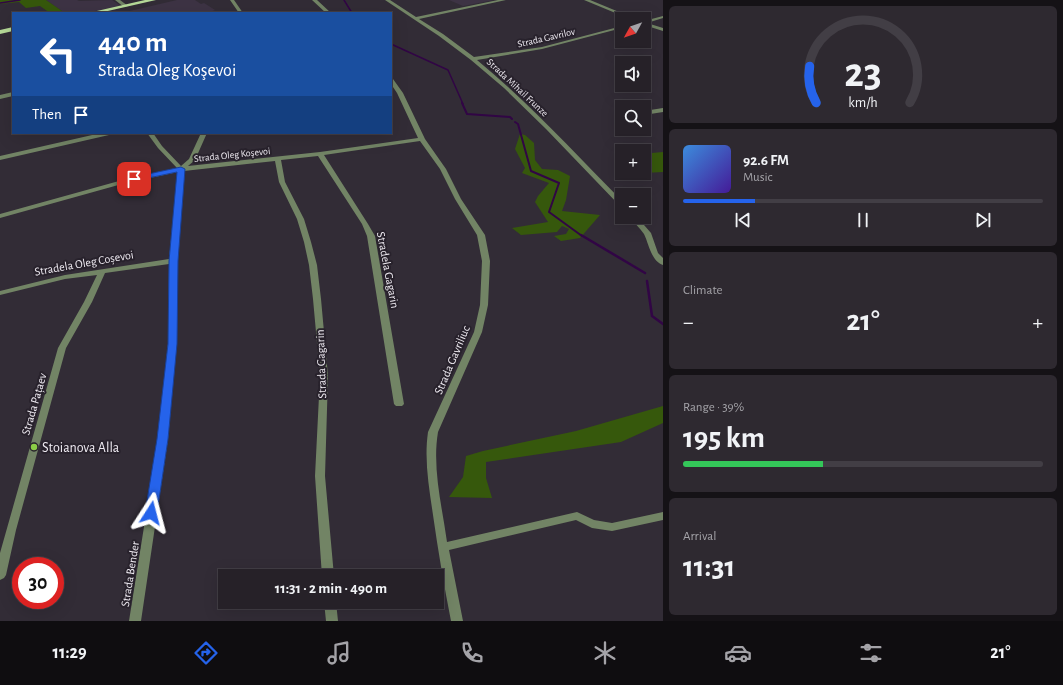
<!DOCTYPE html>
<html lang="en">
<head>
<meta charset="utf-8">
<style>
  body { margin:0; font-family:"Alegreya Sans",sans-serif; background:#2e2930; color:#f1f3f6; height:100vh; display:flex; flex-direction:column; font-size:15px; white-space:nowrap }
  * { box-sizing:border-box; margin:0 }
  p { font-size:13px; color:#a4a3a8 }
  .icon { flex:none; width:22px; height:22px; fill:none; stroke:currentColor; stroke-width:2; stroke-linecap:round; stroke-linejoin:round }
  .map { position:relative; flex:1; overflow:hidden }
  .details { display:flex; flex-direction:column; gap:6px; padding:6px; background:#151216; width:400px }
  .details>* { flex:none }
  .banner { position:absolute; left:12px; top:12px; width:380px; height:122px; border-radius:0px; box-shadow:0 4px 16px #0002,0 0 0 1px #423e45; background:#1a4fa0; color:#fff; overflow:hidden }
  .needle { width:26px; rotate:230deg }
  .buttons { position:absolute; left:615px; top:12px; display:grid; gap:8px }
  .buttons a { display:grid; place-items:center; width:36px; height:36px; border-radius:0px; background:#262128; box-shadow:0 4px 16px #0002,0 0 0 1px #423e45; font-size:20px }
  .speed { position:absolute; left:12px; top:557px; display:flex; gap:8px; font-size:20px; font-weight:700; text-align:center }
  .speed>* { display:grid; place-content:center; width:52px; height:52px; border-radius:50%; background:#262128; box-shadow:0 4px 16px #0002,0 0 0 1px #423e45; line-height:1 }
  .speed .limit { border:6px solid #d22; background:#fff; color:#111 }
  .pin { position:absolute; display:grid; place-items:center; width:34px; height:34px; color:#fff; margin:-17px; border-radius:8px; box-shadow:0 2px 6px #0006 }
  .me { position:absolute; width:44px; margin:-22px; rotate:9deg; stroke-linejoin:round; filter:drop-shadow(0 0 3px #0008) }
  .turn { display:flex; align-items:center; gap:14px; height:84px; padding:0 20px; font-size:18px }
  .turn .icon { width:52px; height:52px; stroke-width:2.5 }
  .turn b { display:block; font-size:28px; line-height:34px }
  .then { display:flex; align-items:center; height:38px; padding:0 20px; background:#0003; gap:8px; font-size:15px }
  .big { font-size:30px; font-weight:700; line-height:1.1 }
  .details .tile { flex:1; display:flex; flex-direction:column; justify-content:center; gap:6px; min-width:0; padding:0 14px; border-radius:6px; background:#2e2930 }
  .details .dial { align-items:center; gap:0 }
  .dial svg { height:104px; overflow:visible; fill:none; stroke:#423e45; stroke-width:7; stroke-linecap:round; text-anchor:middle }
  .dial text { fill:#f1f3f6; stroke:none }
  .song { display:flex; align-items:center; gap:12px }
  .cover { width:48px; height:48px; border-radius:6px; background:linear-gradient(135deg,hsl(210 70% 55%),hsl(260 70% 35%)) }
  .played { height:4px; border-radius:2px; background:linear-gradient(90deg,#2563eb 20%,#423e45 20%) }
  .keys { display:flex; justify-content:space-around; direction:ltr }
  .heat { display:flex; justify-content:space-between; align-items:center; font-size:22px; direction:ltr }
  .charge { height:6px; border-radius:3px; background:linear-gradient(90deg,#34c759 39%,#423e45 0) }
  .trip { position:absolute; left:218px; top:569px; width:226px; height:40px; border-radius:0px; background:#262128; box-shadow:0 4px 16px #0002,0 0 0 1px #423e45; font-weight:700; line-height:40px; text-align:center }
  .menu { display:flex; height:64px; justify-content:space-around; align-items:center; background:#0f0d10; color:#a4a3a8 }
  .menu .icon { width:28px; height:28px }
  .menu .on { color:#2563eb }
  .menu b { font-size:18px; color:#f1f3f6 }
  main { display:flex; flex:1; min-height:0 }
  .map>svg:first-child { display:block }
  .built { fill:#3d3344 }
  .green { fill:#36580c }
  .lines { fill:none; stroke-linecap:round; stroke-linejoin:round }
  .stream-far2 { stroke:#310545; stroke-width:1.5 }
  .stream-far1 { stroke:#310545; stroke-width:2 }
  .stream { stroke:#310545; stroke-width:2.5 }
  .street { fill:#728465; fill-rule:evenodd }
  .primary { fill:#b5d998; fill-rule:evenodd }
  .route { fill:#2563eb; stroke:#184099 }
  .poi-dot { fill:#8bce46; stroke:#28222c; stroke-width:1.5 }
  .labels { text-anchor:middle; stroke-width:4; stroke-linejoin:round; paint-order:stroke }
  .far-street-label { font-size:10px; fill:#efebf2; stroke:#28222c }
  .street-label { font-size:12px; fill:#efebf2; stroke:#28222c }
  .near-poi-label { font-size:14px; fill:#efebf2; stroke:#28222c; text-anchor:start }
</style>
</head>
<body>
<main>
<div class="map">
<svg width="663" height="621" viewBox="0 0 663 621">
  <rect width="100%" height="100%" fill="#322c36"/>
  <path class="built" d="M46,0H77L79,1L112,0L121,6L84,13H65Z
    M177,0H195L201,4L204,3L215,10L208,13H121Z
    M449,0H494L463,6Z"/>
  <path class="green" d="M0,0H46L65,13H50L40,6L26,8L19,2L0,4Z
    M520,134L525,135L534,143L535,160L542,169L558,170L570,176L566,200L562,211L600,215L580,238L561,241L554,236L566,234L569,229L562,226L557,232L521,235L512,228L548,222L535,202L538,196L549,183L522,173L525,168L515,149Z
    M644,150L652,153L663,152V172L644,173Z
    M663,406V423L621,442L486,462V478L492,498L449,497L463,477L466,456L483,451L576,431Z"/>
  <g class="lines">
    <path class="stream-far2" d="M344,0L352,13
      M0,3L20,0
      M391,44L448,70L463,104"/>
    <path class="stream-far1" d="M462,103L467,114L510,117L512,119
      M515,122L518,124L531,171L559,183L549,212L582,236"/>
    <path class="stream" d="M581,235L645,273
      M647,281L652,316L663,324"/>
    <path class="street" d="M115,0H120L128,6L124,7Z
      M230,0H234L243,13H239Z
      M312,0H317L331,13H326Z
      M385,0H390L416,17L498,0H506L419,19L443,34L474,57L542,47L622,26V28L542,49L477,60C529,103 575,153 622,201V207L620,206L546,129L504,88L471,60L439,36Z
      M584,0H590L636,19H630Z
      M663,16V18L647,23L663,28V31L644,25V21Z
      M391,78L393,79L403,93L425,139L446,169L461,199L485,235L490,261L488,305L482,332L438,432C432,468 442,506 447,542L577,512L594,520L612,523L663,512V520L612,531L592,528L576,520L449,550L463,621H451C444,586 438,550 433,515C429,487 424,460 428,432L474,332L480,305L482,261L477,235L455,199L440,169L420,141L324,155L368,224L375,236L404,404L402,406H396L394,404L367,236L362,224L318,156L281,160L285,182L304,219L311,242L317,265L321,299L328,376L325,476L334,576H322L315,476L320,376L313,299L309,265L304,242L297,219L279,182L275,161L184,171L177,261L176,344L168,439L141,621H129L158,439L168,344L169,264L105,273L92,302L66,348L16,530L6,575L4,578L0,580V553L58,348L84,302L97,275L65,279L0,295V291L65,275L169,259L178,172L122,184L0,218V214L119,181L177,168L158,148L147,133H153L162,146L181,166L189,159L201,133H207L195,160L188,166L320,152L418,138L397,93L391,84Z
      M13,92V96L0,99V95Z
      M663,108V112L644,115V111Z
      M101,133H112L109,135L0,160V156Z
      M630,217H637L651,233L658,253L663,258V265C651,261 649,244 644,234C640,228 634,223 630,217Z
      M324,602H336L338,621H326Z"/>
    <path class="primary" d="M145,0H156L99,13H88Z
      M13,27V31L0,34V30Z"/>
  </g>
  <path class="route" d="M181,167L185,169L178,261L177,344L168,439L157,513L155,516L151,517L147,516L145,513L157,439L168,344L169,261L177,172L134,181L130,179L134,177Z"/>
  <circle class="poi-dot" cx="34" cy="447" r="4"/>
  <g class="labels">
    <g class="far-street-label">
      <text transform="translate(546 37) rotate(-13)" y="4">Strada Gavrilov</text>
      <text transform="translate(518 87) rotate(43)" y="4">Strada Mihail Frunze</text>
      <text transform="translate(232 154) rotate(-6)" y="4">Strada Oleg Koşevoi</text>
    </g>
    <g class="street-label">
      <text transform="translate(84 263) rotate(-10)" y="4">Stradela Oleg Coșevoi</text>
      <text transform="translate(388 270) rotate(79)" y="4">Stradela Gagarin</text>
      <text transform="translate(452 360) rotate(-67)" y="4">Strada Gavriliuc</text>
      <text transform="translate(321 364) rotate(-92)" y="4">Strada Gagarin</text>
      <text transform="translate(34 404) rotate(-74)" y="4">Strada Pațaev</text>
      <text transform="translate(130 574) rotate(-81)" y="4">Strada Bender</text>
    </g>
    <g class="near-poi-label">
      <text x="42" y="452">Stoianova Alla</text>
    </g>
  </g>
</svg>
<div class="buttons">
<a><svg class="needle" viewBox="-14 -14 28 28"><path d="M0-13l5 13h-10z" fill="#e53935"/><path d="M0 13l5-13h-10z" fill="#a4a3a8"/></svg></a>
<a><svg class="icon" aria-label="sound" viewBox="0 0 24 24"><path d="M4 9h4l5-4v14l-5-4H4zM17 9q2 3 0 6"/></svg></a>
<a><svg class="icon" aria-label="search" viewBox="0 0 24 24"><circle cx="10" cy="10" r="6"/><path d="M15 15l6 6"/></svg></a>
<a>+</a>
<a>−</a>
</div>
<div class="speed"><div class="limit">30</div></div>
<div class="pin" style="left:134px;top:179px;background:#d93025"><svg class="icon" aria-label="arrive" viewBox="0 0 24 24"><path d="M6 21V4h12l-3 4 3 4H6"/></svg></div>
<svg class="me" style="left:151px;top:513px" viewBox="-20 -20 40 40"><path d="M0-17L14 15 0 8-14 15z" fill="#2563eb" stroke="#fff" stroke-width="4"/></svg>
<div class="trip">11:31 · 2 min · 490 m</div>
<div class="banner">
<div class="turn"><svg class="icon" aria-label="left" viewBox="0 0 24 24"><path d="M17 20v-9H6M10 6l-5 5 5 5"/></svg><div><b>440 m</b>Strada Oleg Koşevoi</div></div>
<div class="then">Then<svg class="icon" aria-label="arrive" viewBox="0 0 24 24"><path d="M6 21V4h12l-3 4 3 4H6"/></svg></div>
</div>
</div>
<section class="details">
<div class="tile dial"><svg viewBox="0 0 100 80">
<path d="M14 69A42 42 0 1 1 86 69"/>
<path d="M14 69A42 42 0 0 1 9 41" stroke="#2563eb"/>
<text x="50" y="56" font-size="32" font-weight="700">23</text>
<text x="50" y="72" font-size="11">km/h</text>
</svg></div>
<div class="tile">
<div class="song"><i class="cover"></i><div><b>92.6 FM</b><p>Music</p></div></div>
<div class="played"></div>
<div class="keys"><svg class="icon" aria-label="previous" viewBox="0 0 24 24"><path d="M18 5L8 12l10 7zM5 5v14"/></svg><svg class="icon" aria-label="pause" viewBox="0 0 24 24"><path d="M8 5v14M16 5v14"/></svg><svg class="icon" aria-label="next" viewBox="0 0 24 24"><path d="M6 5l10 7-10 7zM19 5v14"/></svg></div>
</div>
<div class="tile"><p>Climate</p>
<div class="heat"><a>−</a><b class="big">21°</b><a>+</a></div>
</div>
<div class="tile"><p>Range · 39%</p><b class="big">195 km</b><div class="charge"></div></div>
<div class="tile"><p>Arrival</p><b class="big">11:31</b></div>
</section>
</main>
<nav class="menu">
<b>11:29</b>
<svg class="icon on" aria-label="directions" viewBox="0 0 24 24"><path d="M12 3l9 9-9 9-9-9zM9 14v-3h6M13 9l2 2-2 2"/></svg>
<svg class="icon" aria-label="music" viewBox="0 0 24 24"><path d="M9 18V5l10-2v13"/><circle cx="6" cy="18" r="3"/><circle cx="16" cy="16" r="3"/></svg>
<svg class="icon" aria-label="phone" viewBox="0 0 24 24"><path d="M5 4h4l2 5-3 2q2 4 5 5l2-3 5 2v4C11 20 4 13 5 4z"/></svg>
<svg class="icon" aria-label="climate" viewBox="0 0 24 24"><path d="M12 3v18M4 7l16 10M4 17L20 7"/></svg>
<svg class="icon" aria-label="car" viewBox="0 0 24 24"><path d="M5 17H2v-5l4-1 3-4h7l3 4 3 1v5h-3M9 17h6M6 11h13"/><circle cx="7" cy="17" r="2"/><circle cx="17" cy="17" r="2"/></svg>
<svg class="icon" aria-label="filters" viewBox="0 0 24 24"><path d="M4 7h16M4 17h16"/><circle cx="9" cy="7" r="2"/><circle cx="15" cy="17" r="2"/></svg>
<b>21°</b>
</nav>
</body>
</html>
